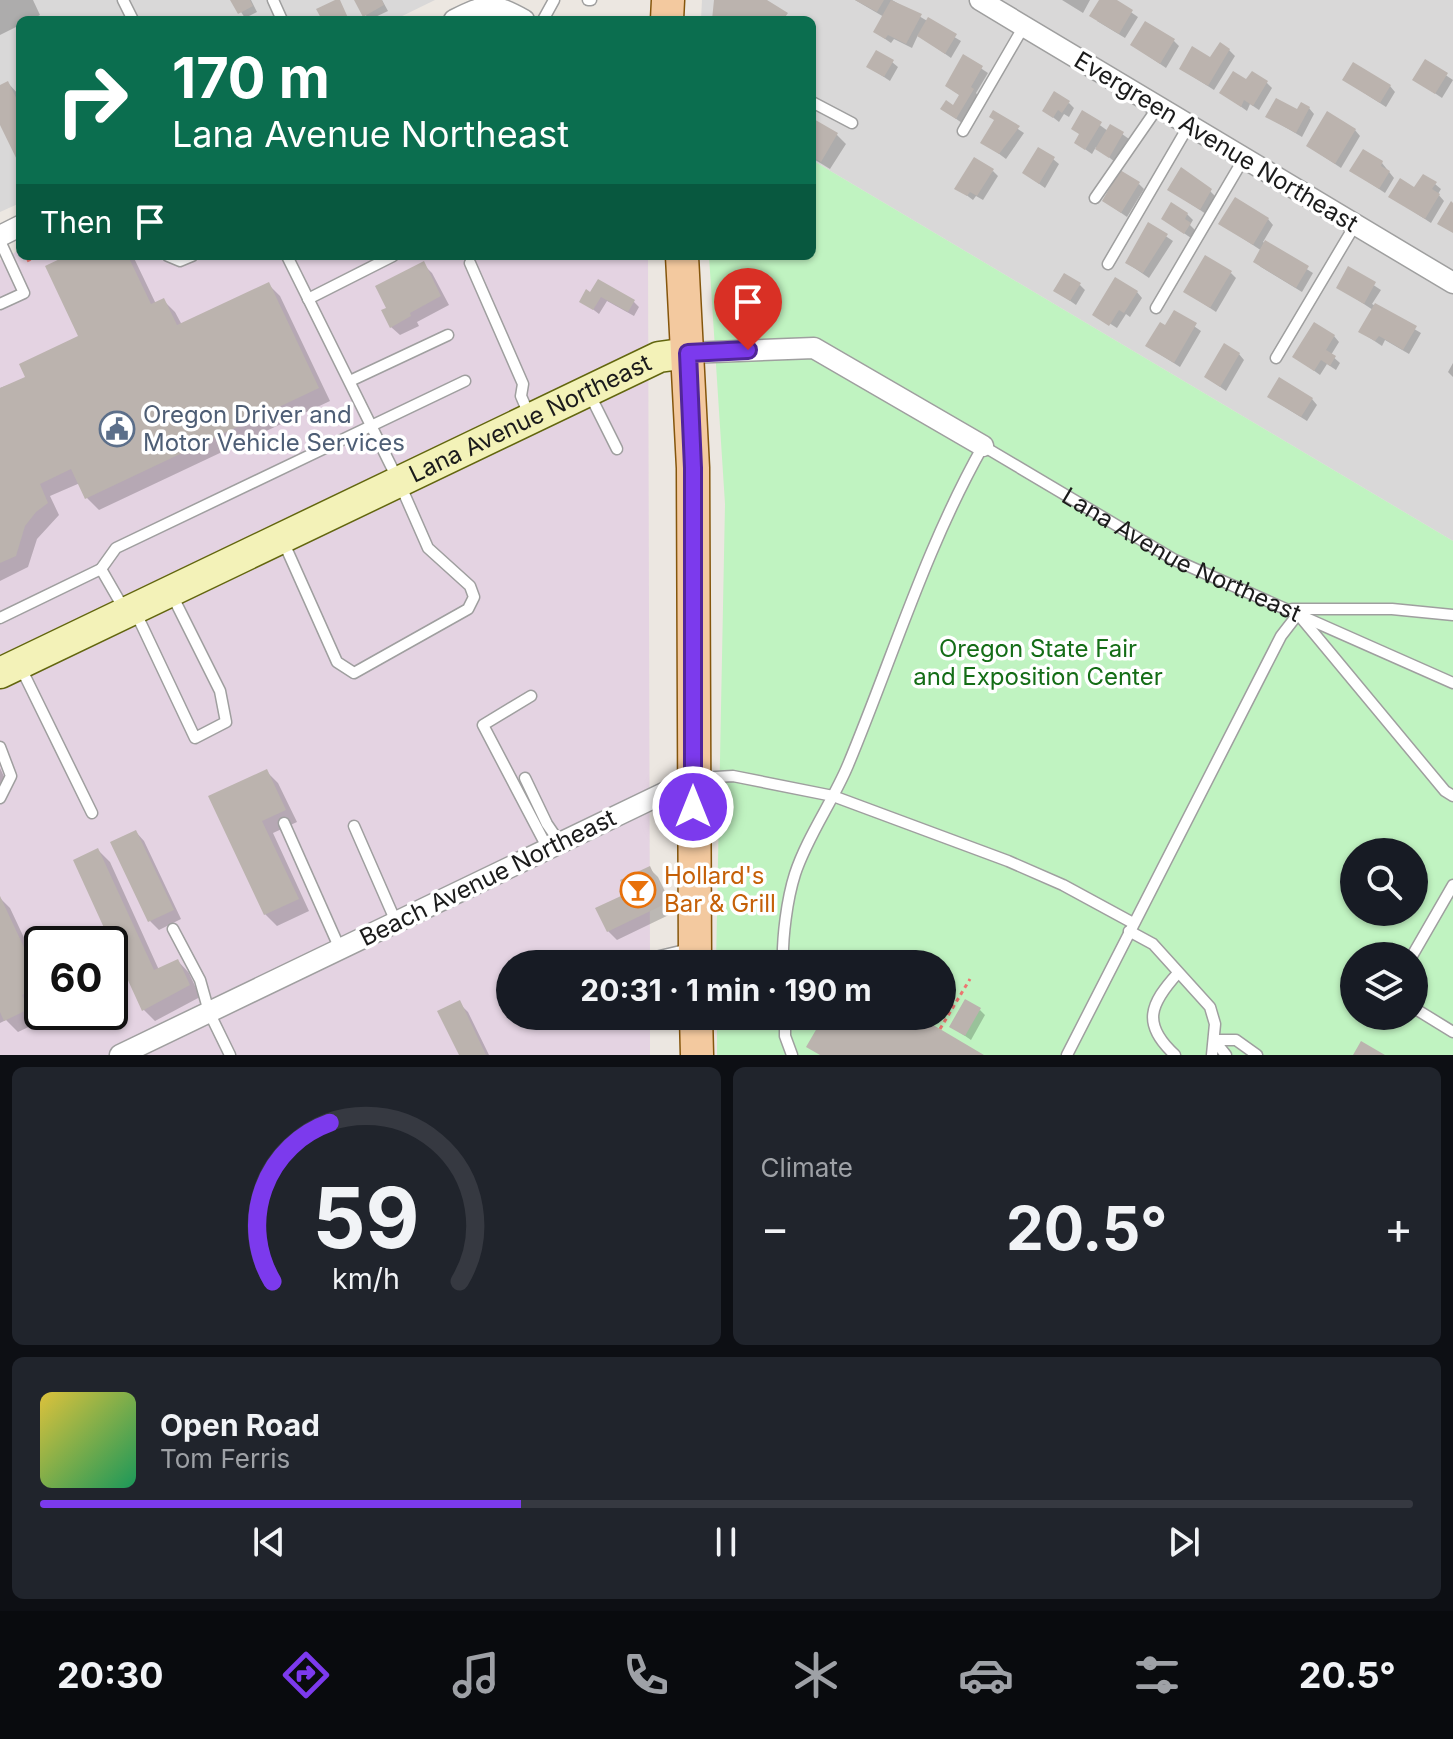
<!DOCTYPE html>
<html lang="en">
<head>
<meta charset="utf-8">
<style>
  body { margin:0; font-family:Inter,sans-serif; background:#20242c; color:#f1f3f6; height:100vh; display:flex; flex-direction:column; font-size:30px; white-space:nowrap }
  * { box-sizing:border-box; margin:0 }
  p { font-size:26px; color:#9ea1a6 }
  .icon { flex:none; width:44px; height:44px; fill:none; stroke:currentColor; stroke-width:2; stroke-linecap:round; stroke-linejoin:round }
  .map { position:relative; height:1055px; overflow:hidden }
  .side { display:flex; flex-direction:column; gap:12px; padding:12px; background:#0d0f14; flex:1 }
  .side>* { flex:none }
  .guide { position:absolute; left:16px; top:16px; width:800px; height:244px; border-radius:12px; box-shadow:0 2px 6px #0004; background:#0b6e4f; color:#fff; overflow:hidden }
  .buttons { position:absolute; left:1340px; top:838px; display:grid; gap:16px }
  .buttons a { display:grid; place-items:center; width:88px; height:88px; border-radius:50%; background:#171b24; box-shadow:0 2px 6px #0004; font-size:40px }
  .speed { position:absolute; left:24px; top:926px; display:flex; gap:16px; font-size:40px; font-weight:700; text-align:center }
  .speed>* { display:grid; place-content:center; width:104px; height:104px; border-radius:50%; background:#171b24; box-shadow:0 2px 6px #0004; line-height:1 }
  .speed .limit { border:4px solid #111; border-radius:12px; background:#fff; color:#111 }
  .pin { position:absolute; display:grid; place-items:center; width:68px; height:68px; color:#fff; margin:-82px -34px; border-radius:50% 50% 50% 0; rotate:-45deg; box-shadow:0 0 8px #0007 }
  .pin .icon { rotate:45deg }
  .me { position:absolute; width:88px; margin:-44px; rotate:0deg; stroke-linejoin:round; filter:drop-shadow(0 0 6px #0008) }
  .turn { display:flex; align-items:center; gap:28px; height:168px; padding:0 24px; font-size:36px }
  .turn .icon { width:104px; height:104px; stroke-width:2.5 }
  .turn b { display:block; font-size:56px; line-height:68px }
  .then { display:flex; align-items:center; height:76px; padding:0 24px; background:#0003; gap:16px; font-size:30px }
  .big { font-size:60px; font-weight:700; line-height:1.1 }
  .side .card { flex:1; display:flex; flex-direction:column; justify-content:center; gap:12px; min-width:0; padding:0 28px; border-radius:12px; background:#20242c }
  .side .dial { align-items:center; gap:0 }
  .dial svg { height:208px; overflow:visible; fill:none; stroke:#363941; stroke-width:7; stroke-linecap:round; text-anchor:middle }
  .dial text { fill:#f1f3f6; stroke:none }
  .song { display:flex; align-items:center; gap:24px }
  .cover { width:96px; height:96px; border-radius:12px; background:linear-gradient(135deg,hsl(50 70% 55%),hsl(150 70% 35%)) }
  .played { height:8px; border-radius:4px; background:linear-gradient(90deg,#7c3aed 35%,#363941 35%) }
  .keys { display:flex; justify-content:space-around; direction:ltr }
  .heat { display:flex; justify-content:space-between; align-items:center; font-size:44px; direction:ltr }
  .side .tiles { flex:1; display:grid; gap:12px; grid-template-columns:1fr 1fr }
  .card:last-child { grid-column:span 2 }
  .trip { position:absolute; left:496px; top:950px; width:460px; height:80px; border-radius:40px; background:#171b24; box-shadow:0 2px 6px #0004; font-weight:700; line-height:80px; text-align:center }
  .tabs { display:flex; height:128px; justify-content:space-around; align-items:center; background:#090b0e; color:#9ea1a6 }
  .tabs .icon { width:56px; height:56px }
  .tabs .on { color:#7c3aed }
  .tabs b { font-size:36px; color:#f1f3f6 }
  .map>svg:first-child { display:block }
  .residential { fill:#d9d8d8 }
  .industrial { fill:#e4d3e2; fill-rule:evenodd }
  .park { fill:#c0f3c1; fill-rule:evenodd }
  .shadow { fill:#0003 }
  .building { fill:#bbb3ae }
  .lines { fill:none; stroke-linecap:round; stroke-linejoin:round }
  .lane-casing { stroke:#9f9f9f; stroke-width:13 }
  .street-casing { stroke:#9f9f9f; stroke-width:23 }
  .secondary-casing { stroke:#62660e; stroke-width:33 }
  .primary-casing { stroke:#85560c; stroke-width:35 }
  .path { stroke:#ed7671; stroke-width:3; stroke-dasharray:4 4; stroke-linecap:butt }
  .lane { stroke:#fff; stroke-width:10 }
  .street { stroke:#fff; stroke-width:20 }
  .secondary { stroke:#f3f2b8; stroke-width:30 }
  .primary { stroke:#f3c99f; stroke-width:32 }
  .route-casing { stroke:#51269a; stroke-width:20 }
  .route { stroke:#7c3aed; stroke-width:14 }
  .labels { text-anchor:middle; stroke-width:7; stroke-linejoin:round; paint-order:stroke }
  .street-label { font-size:24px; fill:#1b1b1b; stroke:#fff }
  .service-label { font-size:24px; fill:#4e5e75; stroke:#fff; text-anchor:start }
  .park-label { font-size:24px; fill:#146d16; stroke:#fff }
  .food-label { font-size:24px; fill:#c56008; stroke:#fff; text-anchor:start }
</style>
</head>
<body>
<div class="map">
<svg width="1453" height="1055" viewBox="0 0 1453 1055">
  <rect width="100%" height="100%" fill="#ece7e1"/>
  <path class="residential" d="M0,0H435L394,20H20V203L0,212Z
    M702,0H1453V541L812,160V20H701Z"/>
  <path class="industrial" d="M20,250V256H648L650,964H510V1016H650V1055H0V260ZM42,944H110V1012H42Z"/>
  <path class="park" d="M812,160L1453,541V1055H717V1016H942V964H716L725,504L709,256H812ZM1354,852H1414V912H1354ZM1354,956H1414V1016H1354Z"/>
  <path class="shadow" d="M0,0H33L40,15L31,20H20V25L0,35Z
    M233,0H251L257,12L245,18Z
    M356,0H382L388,11L369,20Z
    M855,0H892L961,41L951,58L918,35L912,48L894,39L891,43L875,32L884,17Z
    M1062,0H1090L1083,13Z
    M1101,0H1113L1138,17L1125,38L1097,21Z
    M1174,41L1179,46L1166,68L1132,45Z
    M1229,50L1235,56L1214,90L1181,69L1211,60Z
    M964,57L988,73L976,93L978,96L962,123L942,109L954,107L961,96L947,86Z
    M892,62L898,67L890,81L869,67Z
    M1426,62L1453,80L1442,98L1415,80Z
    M1344,80L1390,86L1395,92L1386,107Z
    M1247,82L1267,83L1272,88L1259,110L1250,104L1247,111L1222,93Z
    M8,83L20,96V161L0,120V87Z
    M1069,103L1074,108L1069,117L1064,114L1059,122L1045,111Z
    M1309,108L1314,114L1302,137L1268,117Z
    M994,113L1024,133L1006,159L983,142L996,121Z
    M1083,113L1108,131L1111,126L1129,139L1115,162L1096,147L1092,154L1076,143L1081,135L1073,129Z
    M812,120L837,135L846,144L830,169L812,158Z
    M1355,130L1360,136L1341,168L1308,146Z
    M1053,159L1059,164L1045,188L1024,173Z
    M1382,163L1394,178L1385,193L1352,171Z
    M993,171L998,176L983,200L976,196L973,200L957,188Z
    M1139,184L1144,189L1127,217L1104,201Z
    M1435,184L1441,189L1438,194L1444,201L1431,223L1391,197Z
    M1170,190L1210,191L1216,197L1206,214Z
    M1187,214L1193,220L1190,225L1195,230L1191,238L1163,219Z
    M1268,219L1273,225L1263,242L1313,273L1302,292L1261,267L1255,261L1262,251L1221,224Z
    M1149,225L1173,241L1149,278L1127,263Z
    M71,256H133L156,304L163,300L175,312L182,325L268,284L280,296L330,401L99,510L87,498L80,483L50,496L59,515L37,539L28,567L0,581V388L27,378L81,337Z
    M423,264L432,273L449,305L417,322L419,326L400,335L391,327Z
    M1349,269L1381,290L1372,304L1421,333L1409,354L1385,340L1382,346L1361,332L1373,310L1338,287Z
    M1231,273L1236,278L1216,312L1186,292Z
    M1080,285L1085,290L1076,305L1056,291Z
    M587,292L634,302L639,307L634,316L607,301L599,314L582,301Z
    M1137,292L1142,298L1130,317L1126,314L1117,328L1098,316Z
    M1175,313L1201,331L1180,367L1147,346L1166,328Z
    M1334,336L1339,342L1331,355L1340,363L1336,370L1327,364L1320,375L1295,357Z
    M1239,354L1244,360L1226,391L1206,377Z
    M1453,363V377L1448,372Z
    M1269,397L1312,399L1317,405L1307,421Z
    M0,768L9,787L0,791Z
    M266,771L278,783L297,822L273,833L309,911L277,926L265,914L210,797Z
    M136,832L144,841L181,919L159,930L150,921L113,843Z
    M98,850L110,862L159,970L178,961L189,973L200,997L155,1021L143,1009Z
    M649,868L658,877L675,912L617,940L608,931L626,889Z
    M0,898L10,908L42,976V1002L32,1007L39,1022L18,1032L6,1020L0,1023Z
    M459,1003L468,1012L489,1055H461Z
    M980,1010L985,1015L971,1040L952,1027Z"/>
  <path class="building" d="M230,0H250L253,6L238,14Z
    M335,0H340L349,20H322L316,9Z
    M354,0H382L384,5L363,17Z
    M714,0H767L788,13L783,20H712Z
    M855,0H884L877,12Z
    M891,0L922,14L906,44L888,35L885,39L873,32Z
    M1099,0H1117L1133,10L1119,34L1089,16Z
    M928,17L957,34L945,54L917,36Z
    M1145,21L1175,39L1160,64L1130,45Z
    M1220,42L1230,49L1208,86L1179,69L1192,46L1210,57Z
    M876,50L894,60L884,77L866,67Z
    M963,54L983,66L971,87L974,89L956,119L940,109L946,100L953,105L959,95L945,86Z
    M1425,59L1448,73L1435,94L1412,80Z
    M1353,62L1391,85L1380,103L1342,80Z
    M1233,71L1246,79L1252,71L1268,81L1253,106L1244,100L1241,107L1219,93Z
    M8,81L20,106V166L0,125V85Z
    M1054,91L1070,101L1062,113L1058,110L1053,118L1042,111Z
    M1276,98L1297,109L1301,102L1310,107L1296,133L1265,117Z
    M993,110L1020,126L999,154L980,143L994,120L989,117Z
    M1082,110L1102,122L1085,150L1074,143L1079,134L1071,129Z
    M1327,111L1356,129L1335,164L1306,146Z
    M812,118L838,133L821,162L812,157Z
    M1110,124L1124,132L1109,158L1095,149Z
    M1038,147L1055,157L1039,184L1022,173Z
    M1363,149L1383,161L1381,166L1390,171L1379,189L1349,171Z
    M974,157L994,169L977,196L970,192L967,196L954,189Z
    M1181,167L1212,189L1200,210L1167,190Z
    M1120,170L1140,182L1121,213L1102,201Z
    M1423,174L1437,182L1432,189L1440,194L1425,219L1388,197L1400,178L1414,187Z
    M1235,197L1269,218L1253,245L1218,224Z
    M1451,201L1453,203V233L1437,224Z
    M1171,202L1188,213L1185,219L1191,223L1184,234L1161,219Z
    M1148,222L1168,234L1143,273L1125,263Z
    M1265,240L1309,266L1296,288L1253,262Z
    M1205,255L1232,271L1210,308L1183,292Z
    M66,256H128L151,304L164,298L177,325L269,282L319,388L85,499L71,469L40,484L48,503L36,512L25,526L16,556L0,563V388L25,377L19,364L78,336L45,266Z
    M424,261L441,296L410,313L411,316L390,328L381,310L386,308L375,286Z
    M1348,266L1376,282L1364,304L1336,288Z
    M1064,273L1081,283L1070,301L1053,291Z
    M1115,277L1138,291L1124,313L1119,310L1109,326L1092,315Z
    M598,279L635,300L628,312L601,297L593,310L579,302L586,289L590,292Z
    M1375,303L1417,326L1403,350L1379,336L1375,341L1358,332Z
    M1174,310L1197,323L1174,363L1145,346L1160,322L1165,325Z
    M1314,322L1335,335L1326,350L1336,356L1330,366L1321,360L1314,371L1292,357Z
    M1224,343L1240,353L1220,387L1204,377Z
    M1279,377L1313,398L1301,417L1267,397Z
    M267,769L286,810L262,821L299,899L264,915L208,796Z
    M136,830L174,910L148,922L110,842Z
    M98,848L154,970L178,959L190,985L142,1011L73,860Z
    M650,866L667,903L607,932L595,908L621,896L619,891L624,888L620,880Z
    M0,896L42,986L22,995L29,1009L4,1021L0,1012Z
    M965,999L981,1008L965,1036L949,1027Z
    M460,1000L486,1055H459L437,1011Z
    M824,1016H918L984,1055H820L806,1047Z
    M1361,1041L1385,1055H1353Z"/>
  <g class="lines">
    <g class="lane-casing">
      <g id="lane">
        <path d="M123,0L133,20"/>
        <path d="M273,0L282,20"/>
        <path d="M588,0H591"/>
        <path d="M543,20L554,0"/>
        <path d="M812,102L852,123"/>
        <path d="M963,131L1024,26"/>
        <path d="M1095,198L1158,107"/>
        <path d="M0,241L24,293L0,304"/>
        <path d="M168,256L180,261L192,256"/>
        <path d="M470,263L523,384L521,396L530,417"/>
        <path d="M1108,264L1189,125"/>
        <path d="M308,299L393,256"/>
        <path d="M1156,308L1244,158"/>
        <path d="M1276,358L1355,225"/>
        <path d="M350,381L448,335"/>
        <path d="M589,393L617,449"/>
        <path d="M283,541L337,662L354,673L468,609L474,597L470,586L428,548L399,482L287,256"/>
        <path d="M101,569L116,548L465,381"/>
        <path d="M1292,609H1392L1453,615"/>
        <path d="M135,611L195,738L226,722L220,691L171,593"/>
        <path d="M0,618L101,569L124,609"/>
        <path d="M20,666L92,813"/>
        <path d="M531,696L483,725L548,849"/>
        <path d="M0,747L11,776L0,798"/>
        <path d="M525,778L547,824L560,843"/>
        <path d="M699,778L733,776L833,796L1008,861L1063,885L1133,923"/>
        <path d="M284,823L340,949"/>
        <path d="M354,826L396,922"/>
        <path d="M173,929L200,980L209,1012L230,1055"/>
        <path d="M1129,931L1153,944L1210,1007L1215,1024L1212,1055"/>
        <path d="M1412,956L1453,885"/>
        <path d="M626,964L689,949"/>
        <path id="s1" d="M783,964C782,938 787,899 795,874C807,837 833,801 848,765C893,657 925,549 983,446L1175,560L1453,683"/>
        <path d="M1414,1008L1453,1032"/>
        <path d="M785,1016V1036L792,1055"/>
        <path d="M1214,1040H1236L1257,1055"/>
        <path d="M1214,1040L1226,1055"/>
        <path d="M1067,1055L1281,636L1298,614L1445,791L1453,796"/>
        <path d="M1175,1055C1141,1024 1150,1004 1178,973"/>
      </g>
    </g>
    <g class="street-casing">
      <path id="street" d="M980,0L1453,283
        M454,20C487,4 491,2 524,20
        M0,236L20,226
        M688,353L814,348L983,446
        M120,1055L693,779"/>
    </g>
    <g class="secondary-casing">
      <g id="secondary">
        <path id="s2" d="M0,673L659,357L688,353"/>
      </g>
    </g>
    <g class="primary-casing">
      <path id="primary" d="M667,20L668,0
        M682,256L693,468L695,964
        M696,1016L697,1055"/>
    </g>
    <path class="path" d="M27,261L37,256
      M940,1029L970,979"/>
    <use href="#lane" class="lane"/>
    <use href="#street" class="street"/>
    <use href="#secondary" class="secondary"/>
    <use href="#primary" class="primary"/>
  </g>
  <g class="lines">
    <g class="route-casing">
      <path id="route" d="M693,807V468L688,353L748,350"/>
    </g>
    <use href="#route" class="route"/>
  </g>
  <defs>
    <g id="civic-ring" transform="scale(1.8)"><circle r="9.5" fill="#fff" stroke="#5c6f8a" stroke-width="1.5"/><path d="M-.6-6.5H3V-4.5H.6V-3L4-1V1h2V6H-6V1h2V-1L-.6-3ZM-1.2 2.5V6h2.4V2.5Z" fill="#5c6f8a"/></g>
    <g id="bar-ring" transform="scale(1.8)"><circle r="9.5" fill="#fff" stroke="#e8710a" stroke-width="1.5"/><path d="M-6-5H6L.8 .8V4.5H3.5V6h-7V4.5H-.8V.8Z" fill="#e8710a"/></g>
  </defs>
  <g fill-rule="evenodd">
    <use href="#civic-ring" x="117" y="429"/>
    <use href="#bar-ring" x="638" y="890"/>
  </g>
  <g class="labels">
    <g class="street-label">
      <text transform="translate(1216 142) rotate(31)" y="8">Evergreen Avenue Northeast</text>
      <text dy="8" stroke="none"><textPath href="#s2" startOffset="588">Lana Avenue Northeast</textPath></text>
      <text dy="8" stroke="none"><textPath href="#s1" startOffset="786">Lana Avenue Northeast</textPath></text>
      <text transform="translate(488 878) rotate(-26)" y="8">Beach Avenue Northeast</text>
    </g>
    <g class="service-label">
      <text x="143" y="423">Oregon Driver and<tspan x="143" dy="28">Motor Vehicle Services</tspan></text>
    </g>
    <g class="park-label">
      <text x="1038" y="657">Oregon State Fair<tspan x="1038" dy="28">and Exposition Center</tspan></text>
    </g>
    <g class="food-label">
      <text x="664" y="884">Hollard's<tspan x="664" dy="28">Bar &amp; Grill</tspan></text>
    </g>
  </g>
</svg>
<div class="buttons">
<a><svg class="icon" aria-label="search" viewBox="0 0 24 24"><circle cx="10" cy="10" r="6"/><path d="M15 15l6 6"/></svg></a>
<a><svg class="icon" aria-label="layers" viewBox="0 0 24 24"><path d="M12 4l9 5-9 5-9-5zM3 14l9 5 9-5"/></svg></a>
</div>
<div class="speed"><div class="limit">60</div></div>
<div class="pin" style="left:748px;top:350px;background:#d93025"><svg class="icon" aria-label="arrive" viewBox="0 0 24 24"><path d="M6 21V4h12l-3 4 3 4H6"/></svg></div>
<svg class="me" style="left:693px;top:807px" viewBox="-20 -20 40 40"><circle r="17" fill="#7c3aed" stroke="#fff" stroke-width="3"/><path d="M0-11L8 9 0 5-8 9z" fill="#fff"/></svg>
<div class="trip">20:31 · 1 min · 190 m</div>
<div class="guide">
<div class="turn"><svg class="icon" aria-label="right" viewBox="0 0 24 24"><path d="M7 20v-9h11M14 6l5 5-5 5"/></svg><div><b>170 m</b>Lana Avenue Northeast</div></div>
<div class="then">Then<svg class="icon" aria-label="arrive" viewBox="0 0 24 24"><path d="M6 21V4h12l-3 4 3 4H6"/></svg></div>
</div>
</div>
<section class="side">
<div class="tiles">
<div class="card dial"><svg viewBox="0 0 100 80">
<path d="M14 69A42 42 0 1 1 86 69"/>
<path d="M14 69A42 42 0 0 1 36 8" stroke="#7c3aed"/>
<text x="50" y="56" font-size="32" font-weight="700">59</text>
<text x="50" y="72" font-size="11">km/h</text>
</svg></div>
<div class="card"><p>Climate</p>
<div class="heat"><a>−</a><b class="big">20.5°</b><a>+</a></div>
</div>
<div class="card">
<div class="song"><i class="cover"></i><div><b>Open Road</b><p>Tom Ferris</p></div></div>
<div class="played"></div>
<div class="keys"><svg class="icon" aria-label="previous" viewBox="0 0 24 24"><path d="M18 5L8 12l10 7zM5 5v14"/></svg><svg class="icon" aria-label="pause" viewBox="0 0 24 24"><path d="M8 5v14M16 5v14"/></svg><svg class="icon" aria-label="next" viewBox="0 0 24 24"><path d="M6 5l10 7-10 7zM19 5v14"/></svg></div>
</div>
</div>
</section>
<nav class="tabs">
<b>20:30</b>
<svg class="icon on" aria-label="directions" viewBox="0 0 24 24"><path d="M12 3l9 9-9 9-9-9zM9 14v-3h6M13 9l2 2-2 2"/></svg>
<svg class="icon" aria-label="music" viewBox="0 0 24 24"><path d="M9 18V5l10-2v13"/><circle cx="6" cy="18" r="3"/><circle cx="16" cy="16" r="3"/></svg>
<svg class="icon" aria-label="phone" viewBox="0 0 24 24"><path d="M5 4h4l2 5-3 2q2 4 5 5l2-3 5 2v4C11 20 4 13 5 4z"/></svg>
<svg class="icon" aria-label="climate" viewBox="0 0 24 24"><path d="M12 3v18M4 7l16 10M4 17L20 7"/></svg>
<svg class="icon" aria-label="car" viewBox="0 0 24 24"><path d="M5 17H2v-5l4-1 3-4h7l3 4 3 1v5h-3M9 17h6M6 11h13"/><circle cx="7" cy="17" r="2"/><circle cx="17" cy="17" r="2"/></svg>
<svg class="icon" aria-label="filters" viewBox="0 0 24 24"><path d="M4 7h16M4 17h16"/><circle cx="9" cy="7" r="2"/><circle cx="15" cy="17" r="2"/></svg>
<b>20.5°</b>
</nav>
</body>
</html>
